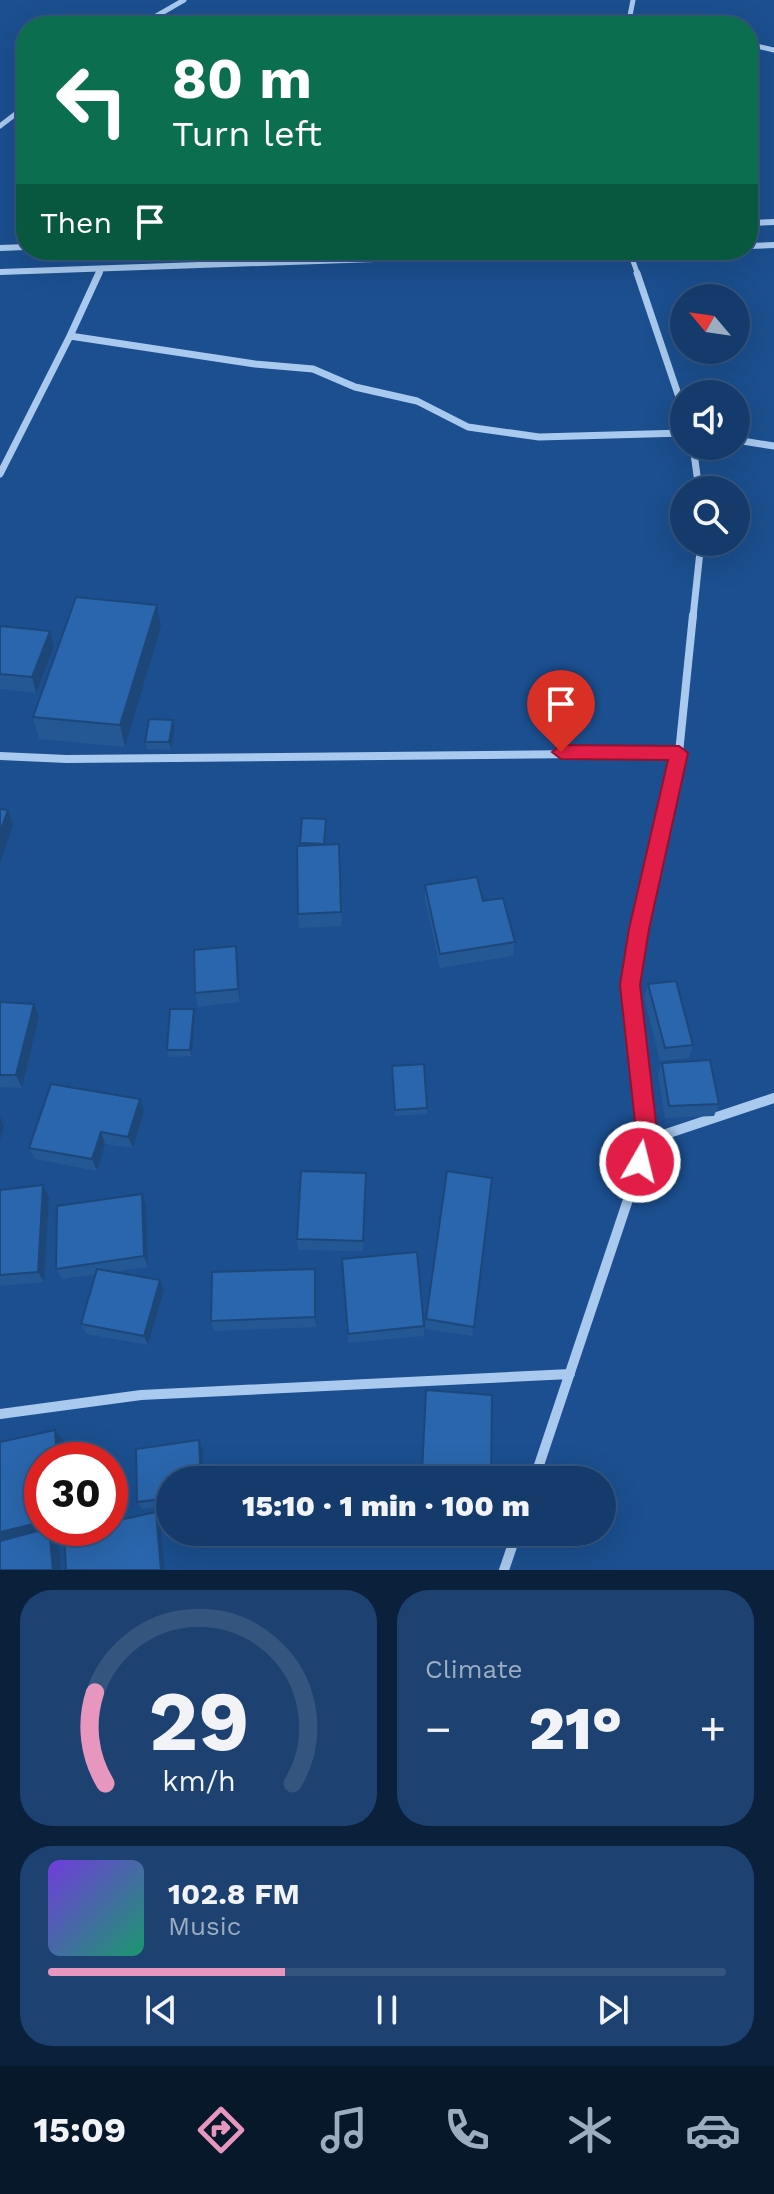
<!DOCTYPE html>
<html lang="en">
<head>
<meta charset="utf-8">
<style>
  body { margin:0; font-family:"Work Sans",sans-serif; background:#1d4271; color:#f1f3f6; height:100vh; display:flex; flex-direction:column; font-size:30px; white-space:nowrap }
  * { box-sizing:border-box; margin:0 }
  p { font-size:26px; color:#9dadc1 }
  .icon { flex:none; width:44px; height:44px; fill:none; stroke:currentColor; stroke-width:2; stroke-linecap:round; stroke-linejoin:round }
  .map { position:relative; height:1570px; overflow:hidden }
  .side { display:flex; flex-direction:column; gap:20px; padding:20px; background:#0b203b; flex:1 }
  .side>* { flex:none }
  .hud { position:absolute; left:16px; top:16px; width:742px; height:244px; border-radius:32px; box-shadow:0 8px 32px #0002,0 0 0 2px #33557e; background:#0b6e4f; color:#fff; overflow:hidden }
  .needle { width:52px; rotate:299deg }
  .controls { position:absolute; left:670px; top:284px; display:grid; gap:16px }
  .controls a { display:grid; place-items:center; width:80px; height:80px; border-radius:50%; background:#143b6b; box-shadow:0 8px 32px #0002,0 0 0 2px #33557e; font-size:40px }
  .speed { position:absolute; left:24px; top:1442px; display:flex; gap:16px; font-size:40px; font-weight:700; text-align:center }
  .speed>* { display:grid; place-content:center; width:104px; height:104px; border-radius:50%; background:#143b6b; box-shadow:0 8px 32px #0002,0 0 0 2px #33557e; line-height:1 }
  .speed .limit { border:12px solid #d22; background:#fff; color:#111 }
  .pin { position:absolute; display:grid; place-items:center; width:68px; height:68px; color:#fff; margin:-82px -34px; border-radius:50% 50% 50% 0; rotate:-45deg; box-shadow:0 0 8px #0007 }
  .pin .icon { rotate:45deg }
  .me { position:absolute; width:88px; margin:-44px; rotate:8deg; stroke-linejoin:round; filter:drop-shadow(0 0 6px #0008) }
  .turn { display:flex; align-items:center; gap:28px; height:168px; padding:0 24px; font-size:36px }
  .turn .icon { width:104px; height:104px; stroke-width:2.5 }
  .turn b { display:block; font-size:56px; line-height:68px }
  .then { display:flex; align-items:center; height:76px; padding:0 24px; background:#0003; gap:16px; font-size:30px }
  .big { font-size:60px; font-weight:800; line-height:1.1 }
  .side .tile { flex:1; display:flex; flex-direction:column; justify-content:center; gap:12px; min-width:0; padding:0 28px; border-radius:32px; background:#1d4271 }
  .side .dial { align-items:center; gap:0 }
  .dial svg { height:208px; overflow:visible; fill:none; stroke:#33557e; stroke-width:7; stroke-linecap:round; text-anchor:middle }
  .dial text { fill:#f1f3f6; stroke:none }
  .song { display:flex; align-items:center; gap:24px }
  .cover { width:96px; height:96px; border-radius:12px; background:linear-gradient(135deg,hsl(260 70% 55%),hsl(160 70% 35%)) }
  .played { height:8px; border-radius:4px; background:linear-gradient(90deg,#e797bd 35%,#33557e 35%) }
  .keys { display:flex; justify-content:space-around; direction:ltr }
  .heat { display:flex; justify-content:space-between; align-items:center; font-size:44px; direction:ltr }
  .side .tiles { flex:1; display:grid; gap:20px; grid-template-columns:1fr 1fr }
  .tile:last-child { grid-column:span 2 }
  .trip { position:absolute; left:156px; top:1466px; width:460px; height:80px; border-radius:40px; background:#143b6b; box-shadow:0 8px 32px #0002,0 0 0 2px #33557e; font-weight:800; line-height:80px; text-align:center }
  .tabs { display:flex; height:128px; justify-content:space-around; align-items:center; background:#08182b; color:#9dadc1 }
  .tabs .icon { width:56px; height:56px }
  .tabs .current { color:#e797bd }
  .tabs b { font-size:36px; color:#f1f3f6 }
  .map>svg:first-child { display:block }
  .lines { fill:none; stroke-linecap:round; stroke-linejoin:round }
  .minor-far3 { stroke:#a9c9ee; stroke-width:5 }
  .minor-far2 { stroke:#a9c9ee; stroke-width:7 }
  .minor-far1 { stroke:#a9c9ee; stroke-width:8 }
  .minor { stroke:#a9c9ee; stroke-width:10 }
  .tertiary { fill:#a9c9ee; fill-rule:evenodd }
  .wall { fill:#245895 }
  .shaded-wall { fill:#1d4779 }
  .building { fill:#2a66ad; stroke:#1d4779; stroke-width:2 }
  .route { fill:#e11d48; stroke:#92132f; stroke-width:2 }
</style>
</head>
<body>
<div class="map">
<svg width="774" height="1570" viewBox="0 0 774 1570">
  <rect width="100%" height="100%" fill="#1b4f8f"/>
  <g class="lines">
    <path class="minor-far3" d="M139,26L184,0
      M628,26L633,0
      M748,44L774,50
      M0,126L26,106
      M629,250L638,275
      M99,275L101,270"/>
    <path class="minor-far2" d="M99,273L70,336L255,364L313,369L355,387L417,401L468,427L539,437L684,433
      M637,273L684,412
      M736,440L774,446
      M693,446L699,490
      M0,474L70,336
      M693,617L701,542"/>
    <path class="minor-far1" d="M0,756L67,759L679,753
      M637,1042L630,985L639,929L679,753L693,615"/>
    <path class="minor" d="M648,1140L774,1098
      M0,1414L141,1395L570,1374
      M534,1480L648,1140L636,1040
      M504,1570L517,1532"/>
    <path class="tertiary" d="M774,219V225L748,226V220Z
      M774,242V248L748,249V243Z
      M26,244V250L0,251V245Z
      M543,250H635L630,253L0,275V269Z"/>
  </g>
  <path class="wall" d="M0,626L50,631L54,647L36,693L0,689Z
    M161,627L125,747L39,739L33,717Z
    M173,720L175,728L171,750L147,749L145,742Z
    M302,818L326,827L325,845L339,844L342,926L299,928L298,914Z
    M425,885L483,901L515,942L513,956L440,968L425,899Z
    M238,960L240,1002L198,1007L195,993Z
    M648,984L693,1045L689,1058L660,1061L644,997Z
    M0,1002L39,1017L22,1088L0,1087Z
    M194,1009L195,1016L192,1056L169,1057L167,1050Z
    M662,1063L719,1104L714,1116L665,1118L658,1075Z
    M392,1066L427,1108V1114L395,1116Z
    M144,1111L133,1148L105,1144L97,1171L35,1159L29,1148Z
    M366,1173L363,1251L298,1250L297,1239Z
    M492,1178L472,1336L425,1329L426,1319Z
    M0,1190L49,1197L44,1282L0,1286Z
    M142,1194L146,1205L148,1267L114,1272L164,1290L148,1345L86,1334L81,1324L96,1274L62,1279L56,1269Z
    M342,1259L424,1326V1336L348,1343Z
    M316,1279V1327L214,1331L211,1321Z
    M426,1390L491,1477L490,1480H422Z
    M199,1440L202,1448L170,1480V1505L142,1509L137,1502Z"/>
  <path class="shaded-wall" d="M157,605L161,627L125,747L120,725Z
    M50,631L54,647L36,693L32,677Z
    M173,720L175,728L171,750L169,742Z
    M8,810L13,825L0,863V832Z
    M236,946L238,960L240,1002L238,989Z
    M34,1004L39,1017L22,1088L16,1075Z
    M194,1009L195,1016L192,1056L190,1050Z
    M140,1099L144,1111L133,1148L128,1137Z
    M0,1117L4,1125L0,1141Z
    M101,1132L105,1144L97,1171L92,1159Z
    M43,1185L49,1197L44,1282L38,1272Z
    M142,1194L146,1205L148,1267L144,1256Z
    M315,1269L316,1279V1327L315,1317Z
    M160,1280L164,1290L148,1345L144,1336Z
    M55,1430L64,1441L65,1460H57Z
    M199,1440L202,1448L204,1480H201Z
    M156,1512L160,1519L165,1570H161Z
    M42,1522V1528H64L52,1531L58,1537L61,1570H53L0,1544V1532Z"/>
  <path class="building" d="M76,597L157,605L120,725L33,717Z
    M0,626L50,631L32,677L0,674Z
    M149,719L173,720L169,742H145Z
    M0,809L8,810L0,832Z
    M302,818L326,819L324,844L300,843Z
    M339,844L341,912L298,914L297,846Z
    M477,877L483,901L503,898L515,942L440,954L425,885Z
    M236,946L238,989L195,993L194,950Z
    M676,981L693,1045L665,1048L648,984Z
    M0,1002L34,1004L16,1075H0Z
    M170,1009H194L190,1050H167Z
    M710,1060L719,1104L669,1106L662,1063Z
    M424,1064L427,1108L395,1110L392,1066Z
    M51,1084L140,1099L128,1137L101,1132L92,1159L29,1148Z
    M301,1171L366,1173L363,1241L297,1239Z
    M447,1171L492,1178L474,1327L426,1319Z
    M43,1185L38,1272L0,1275V1190Z
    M142,1194L144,1256L56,1269L57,1206Z
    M417,1252L424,1326L348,1334L342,1259Z
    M97,1269L160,1280L144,1336L81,1324Z
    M315,1269V1317L211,1321L212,1272Z
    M426,1390L492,1395L491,1477L422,1473Z
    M55,1430L57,1460H42V1522L0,1532V1442Z
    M199,1440L201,1480H170V1498L137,1502L136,1449Z
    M156,1512L161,1570H66L64,1532L81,1528H110V1522Z
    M49,1528L53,1570H0V1541Z"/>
  <path class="route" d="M561,745L679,746L688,753L649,929L640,985L658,1140L648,1170L640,1173L633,1170L629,1162L637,1140L620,985L629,929L668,760L561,759L552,752Z"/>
</svg>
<div class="controls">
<a><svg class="needle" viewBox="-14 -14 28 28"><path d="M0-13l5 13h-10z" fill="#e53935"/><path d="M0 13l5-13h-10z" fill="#9dadc1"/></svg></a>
<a><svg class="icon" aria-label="sound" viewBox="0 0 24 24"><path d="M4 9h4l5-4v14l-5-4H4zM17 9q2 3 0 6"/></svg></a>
<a><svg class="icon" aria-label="search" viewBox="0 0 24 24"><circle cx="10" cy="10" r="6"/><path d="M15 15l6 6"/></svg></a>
</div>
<div class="speed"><div class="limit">30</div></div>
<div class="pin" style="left:561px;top:752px;background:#d93025"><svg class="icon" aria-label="arrive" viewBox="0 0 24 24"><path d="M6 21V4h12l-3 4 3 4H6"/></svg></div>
<svg class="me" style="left:640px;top:1162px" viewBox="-20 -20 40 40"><circle r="17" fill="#e11d48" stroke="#fff" stroke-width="3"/><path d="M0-11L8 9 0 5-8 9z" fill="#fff"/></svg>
<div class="trip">15:10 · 1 min · 100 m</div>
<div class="hud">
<div class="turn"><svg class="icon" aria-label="left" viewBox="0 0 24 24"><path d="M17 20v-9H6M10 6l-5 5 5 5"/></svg><div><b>80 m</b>Turn left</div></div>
<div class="then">Then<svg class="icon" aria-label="arrive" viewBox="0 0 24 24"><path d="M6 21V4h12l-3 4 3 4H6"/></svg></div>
</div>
</div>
<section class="side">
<div class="tiles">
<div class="tile dial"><svg viewBox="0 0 100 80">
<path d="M14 69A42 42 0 1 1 86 69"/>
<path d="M14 69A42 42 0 0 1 10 34" stroke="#e797bd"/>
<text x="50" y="56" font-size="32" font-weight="700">29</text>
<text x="50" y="72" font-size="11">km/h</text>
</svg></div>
<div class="tile"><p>Climate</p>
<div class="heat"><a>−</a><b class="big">21°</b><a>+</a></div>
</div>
<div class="tile">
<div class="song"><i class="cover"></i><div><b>102.8 FM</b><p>Music</p></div></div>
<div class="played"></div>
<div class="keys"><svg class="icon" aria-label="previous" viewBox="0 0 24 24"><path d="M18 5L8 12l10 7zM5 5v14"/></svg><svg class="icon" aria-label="pause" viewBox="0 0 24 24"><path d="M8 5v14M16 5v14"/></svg><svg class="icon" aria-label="next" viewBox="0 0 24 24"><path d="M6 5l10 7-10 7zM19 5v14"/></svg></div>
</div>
</div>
</section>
<nav class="tabs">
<b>15:09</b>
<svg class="icon current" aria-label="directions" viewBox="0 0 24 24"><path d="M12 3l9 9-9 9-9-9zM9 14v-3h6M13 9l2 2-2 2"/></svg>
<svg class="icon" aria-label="music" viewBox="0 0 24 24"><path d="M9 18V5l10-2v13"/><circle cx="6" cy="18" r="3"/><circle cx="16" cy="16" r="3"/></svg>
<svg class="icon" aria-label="phone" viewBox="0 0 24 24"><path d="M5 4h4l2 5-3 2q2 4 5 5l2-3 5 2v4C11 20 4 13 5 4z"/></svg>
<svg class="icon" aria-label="climate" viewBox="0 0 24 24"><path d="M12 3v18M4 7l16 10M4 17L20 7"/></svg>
<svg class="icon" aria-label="car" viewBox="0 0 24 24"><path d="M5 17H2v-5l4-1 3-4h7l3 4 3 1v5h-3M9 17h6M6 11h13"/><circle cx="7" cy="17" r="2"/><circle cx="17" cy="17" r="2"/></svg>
</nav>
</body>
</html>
